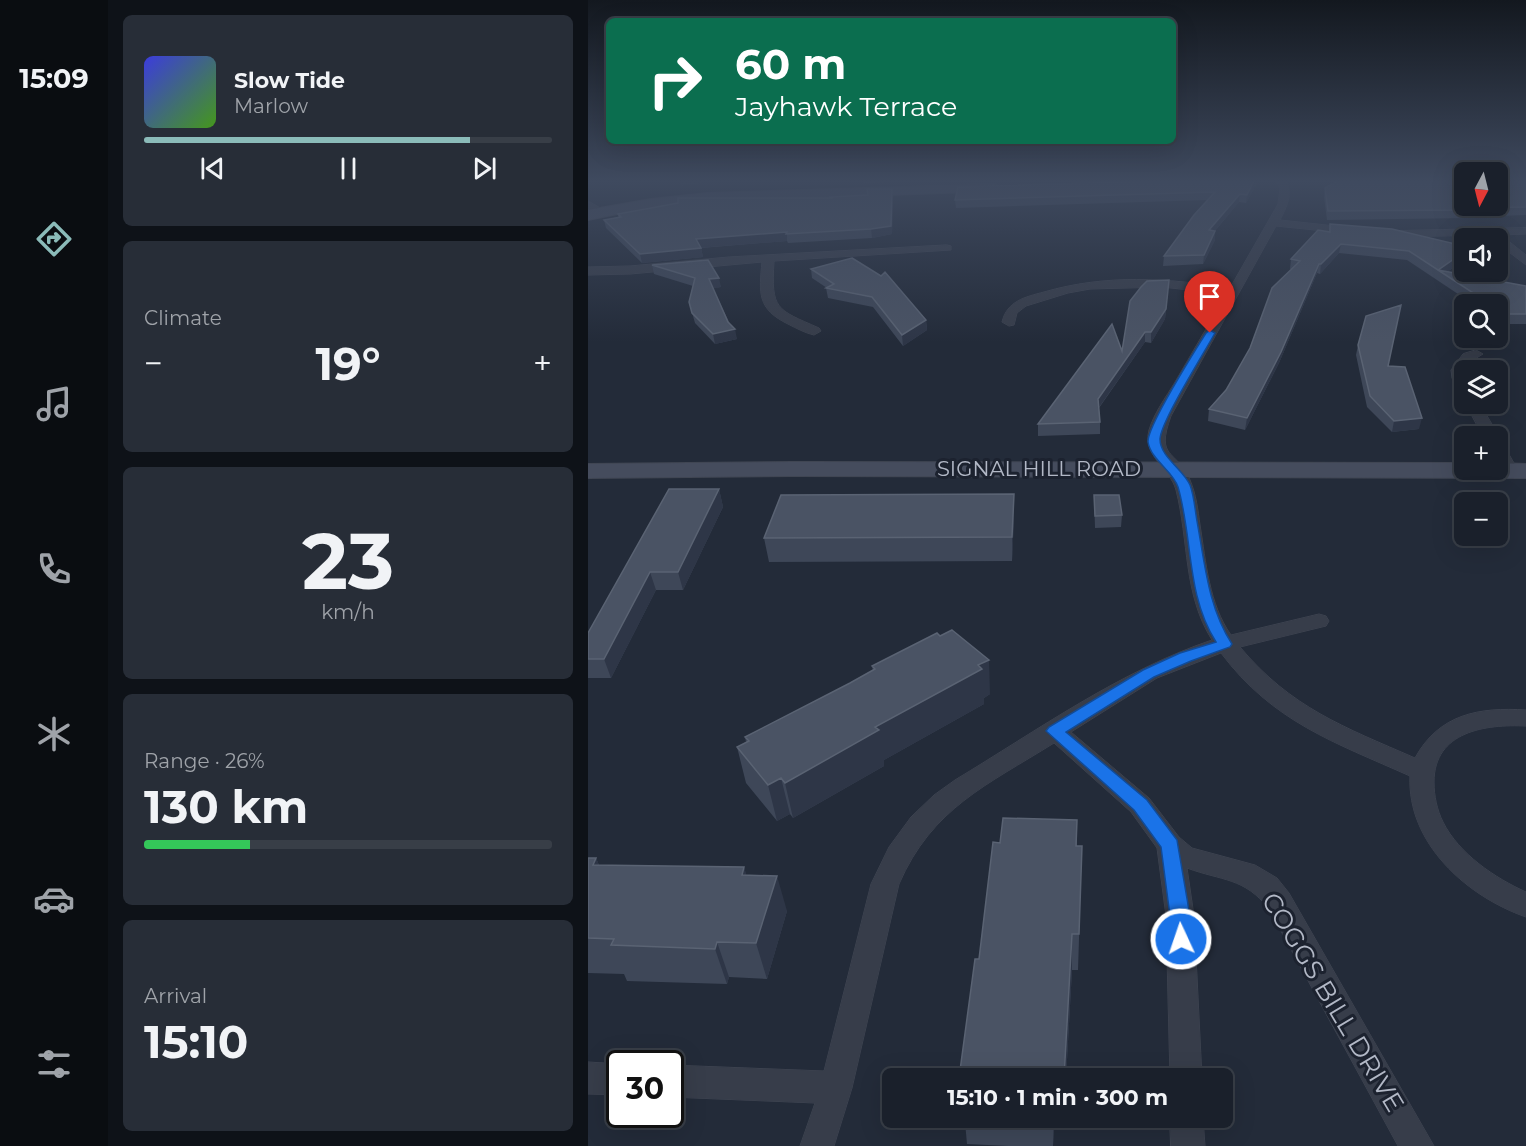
<!DOCTYPE html>
<html lang="en">
<head>
<meta charset="utf-8">
<style>
  body { margin:0; font-family:Montserrat,sans-serif; background:#272d37; color:#f1f3f6; height:100vh; display:flex; flex-direction:column; font-size:22px; white-space:nowrap }
  * { box-sizing:border-box; margin:0 }
  p { font-size:20px; color:#9fa3a9 }
  .icon { flex:none; width:33px; height:33px; fill:none; stroke:currentColor; stroke-width:2; stroke-linecap:round; stroke-linejoin:round }
  .map { position:relative; flex:1; overflow:hidden }
  .details { display:flex; flex-direction:column; gap:15px; padding:15px; background:#0e1218; width:480px }
  .details>* { flex:none }
  .top-card { position:absolute; left:18px; top:18px; width:570px; height:126px; border-radius:9px; box-shadow:0 6px 24px #0002,0 0 0 2px #383e47; background:#0b6e4f; color:#fff; overflow:hidden }
  .needle { width:39px; rotate:187deg }
  .fabs { position:absolute; left:866px; top:162px; display:grid; gap:12px }
  .fabs a { display:grid; place-items:center; width:54px; height:54px; border-radius:9px; background:#1a202b; box-shadow:0 6px 24px #0002,0 0 0 2px #383e47; font-size:30px }
  .speed { position:absolute; left:18px; top:1050px; display:flex; gap:12px; font-size:30px; font-weight:700; text-align:center }
  .speed>* { display:grid; place-content:center; width:78px; height:78px; border-radius:50%; background:#1a202b; box-shadow:0 6px 24px #0002,0 0 0 2px #383e47; line-height:1 }
  .speed .limit { border:3px solid #111; border-radius:9px; background:#fff; color:#111 }
  .pin { position:absolute; display:grid; place-items:center; width:51px; height:51px; color:#fff; margin:-62px -26px; border-radius:50% 50% 50% 0; rotate:-45deg; box-shadow:0 0 6px #0007 }
  .pin .icon { rotate:45deg }
  .me { position:absolute; width:66px; margin:-33px; rotate:357deg; stroke-linejoin:round; filter:drop-shadow(0 0 4px #0008) }
  .turn { display:flex; align-items:center; gap:21px; height:126px; padding:0 30px; font-size:27px }
  .turn .icon { width:78px; height:78px; stroke-width:2.5 }
  .turn b { display:block; font-size:42px; line-height:51px }
  .big { font-size:45px; font-weight:700; line-height:1.1 }
  .details .card { flex:1; display:flex; flex-direction:column; justify-content:center; gap:9px; min-width:0; padding:0 21px; border-radius:9px; background:#272d37 }
  .details .dial { align-items:center; gap:0 }
  .dial b { font-size:78px; line-height:1 }
  .song { display:flex; align-items:center; gap:18px }
  .cover { width:72px; height:72px; border-radius:9px; background:linear-gradient(135deg,hsl(240 70% 55%),hsl(100 70% 35%)) }
  .played { height:6px; border-radius:3px; background:linear-gradient(90deg,#8bbbb9 80%,#383e47 80%) }
  .keys { display:flex; justify-content:space-around; direction:ltr }
  .heat { display:flex; justify-content:space-between; align-items:center; font-size:33px; direction:ltr }
  .charge { height:9px; border-radius:4px; background:linear-gradient(90deg,#34c759 26%,#383e47 0) }
  .trip { position:absolute; left:294px; top:1068px; width:351px; height:60px; border-radius:9px; background:#1a202b; box-shadow:0 6px 24px #0002,0 0 0 2px #383e47; font-weight:700; line-height:60px; text-align:center }
  main { display:flex; flex:1; min-height:0 }
  .tab-bar { display:flex; flex-direction:column; width:108px; justify-content:space-around; align-items:center; background:#0a0d11; color:#9fa3a9 }
  .tab-bar .icon { width:42px; height:42px }
  .tab-bar .selected { color:#8bbbb9 }
  .tab-bar b { font-size:27px; color:#f1f3f6 }
  .map>svg:first-child { display:block }
  .lines { fill:none; stroke-linecap:round; stroke-linejoin:round }
  .street-casing { stroke:#404653; stroke-width:1 }
  .secondary-casing { stroke:#404653; stroke-width:2 }
  .street { fill:#373d4a; fill-rule:evenodd }
  .secondary { fill:#454c5d; fill-rule:evenodd }
  .wall { fill:#3e4758 }
  .shaded-wall { fill:#2e3647 }
  .building { fill:#4a5364; stroke:#5a6373; stroke-width:1.5 }
  .route { fill:#1a73e8; stroke:#114b97; stroke-width:1.5 }
  .labels { text-anchor:middle; stroke-width:6; stroke-linejoin:round; paint-order:stroke }
  .street-label { font-size:21px; fill:#b2b8c6; stroke:#1c222f }
  .near-street-label { font-size:26px; fill:#b2b8c6; stroke:#1c222f }
</style>
</head>
<body>
<main>
<nav class="tab-bar">
<b>15:09</b>
<svg class="icon selected" aria-label="directions" viewBox="0 0 24 24"><path d="M12 3l9 9-9 9-9-9zM9 14v-3h6M13 9l2 2-2 2"/></svg>
<svg class="icon" aria-label="music" viewBox="0 0 24 24"><path d="M9 18V5l10-2v13"/><circle cx="6" cy="18" r="3"/><circle cx="16" cy="16" r="3"/></svg>
<svg class="icon" aria-label="phone" viewBox="0 0 24 24"><path d="M5 4h4l2 5-3 2q2 4 5 5l2-3 5 2v4C11 20 4 13 5 4z"/></svg>
<svg class="icon" aria-label="climate" viewBox="0 0 24 24"><path d="M12 3v18M4 7l16 10M4 17L20 7"/></svg>
<svg class="icon" aria-label="car" viewBox="0 0 24 24"><path d="M5 17H2v-5l4-1 3-4h7l3 4 3 1v5h-3M9 17h6M6 11h13"/><circle cx="7" cy="17" r="2"/><circle cx="17" cy="17" r="2"/></svg>
<svg class="icon" aria-label="filters" viewBox="0 0 24 24"><path d="M4 7h16M4 17h16"/><circle cx="9" cy="7" r="2"/><circle cx="15" cy="17" r="2"/></svg>
</nav>
<section class="details">
<div class="card">
<div class="song"><i class="cover"></i><div><b>Slow Tide</b><p>Marlow</p></div></div>
<div class="played"></div>
<div class="keys"><svg class="icon" aria-label="previous" viewBox="0 0 24 24"><path d="M18 5L8 12l10 7zM5 5v14"/></svg><svg class="icon" aria-label="pause" viewBox="0 0 24 24"><path d="M8 5v14M16 5v14"/></svg><svg class="icon" aria-label="next" viewBox="0 0 24 24"><path d="M6 5l10 7-10 7zM19 5v14"/></svg></div>
</div>
<div class="card"><p>Climate</p>
<div class="heat"><a>−</a><b class="big">19°</b><a>+</a></div>
</div>
<div class="card dial"><b>23</b><p>km/h</p></div>
<div class="card"><p>Range · 26%</p><b class="big">130 km</b><div class="charge"></div></div>
<div class="card"><p>Arrival</p><b class="big">15:10</b></div>
</section>
<div class="map">
<svg width="938" height="1146" viewBox="0 0 938 1146">
  <rect width="100%" height="100%" fill="#232b39"/>
  <g class="lines">
    <g class="street-casing">
      <path id="street" d="M688,181H698C705,195 699,206 692,220L766,228L771,231L766,234L688,226L583,416C567,460 588,448 602,480C608,494 610,510 612,525C618,562 621,604 643,635L731,614L738,616L741,621L738,626L652,647C703,708 756,727 827,758C851,714 891,707 938,710V726C898,724 846,731 846,782C846,796 849,810 855,822C871,854 907,878 938,892V917C878,896 819,843 822,776C746,742 685,722 633,653L569,678L483,732L561,798L591,837L604,848L667,865L689,878L701,893L846,1146H810L681,909C656,877 634,881 599,868L606,916L614,1078H582L578,916L569,848L543,812L466,743C399,785 344,808 311,884L264,1088L246,1146H212L227,1103L82,1097V1065L236,1071L283,884L301,847L323,817L346,795L367,780C450,730 532,671 624,640C595,594 601,541 588,490C582,468 554,456 561,430C566,413 578,397 587,382C604,353 621,324 638,294L574,287L502,289L480,293L438,306L429,313L426,325L421,326L414,322C419,301 437,297 456,292C518,274 579,278 642,288L690,204L692,189Z
        M0,201L16,210V214H8L0,209Z
        M938,228V234L913,235L938,255V265L909,243V238L900,235L801,237L795,234L801,231Z
        M359,245L363,246V250L186,261C183,310 188,309 231,328L233,331L226,335C217,333 208,328 200,324C169,309 171,293 174,262L42,274L0,275V267L42,266L141,257Z
        M888,350L895,354L885,360L876,370V392L871,391L864,378L863,370L875,354Z
        M878,404H892L911,436L909,439V436H895Z
        M909,442L915,444L930,470L928,474H916C909,463 909,455 909,442Z
        M0,1062L33,1064L32,1095L0,1094Z
        M582,1118H615L617,1146H583Z"/>
    </g>
    <g class="secondary-casing">
      <path id="secondary" d="M407,184L414,188L412,191L120,201L63,207L0,220V210L63,199L120,193Z
        M204,462L876,463V470H909V463L938,464V478L204,476L0,478V464Z"/>
    </g>
    <use href="#street" class="street"/>
    <use href="#secondary" class="secondary"/>
  </g>
  <path class="wall" d="M276,181H306V182L276,183Z
    M563,181H668V185L658,203L651,202L627,231V240L615,264L575,266L576,256L619,200L368,208L367,200Z
    M938,181V215L880,217V218L739,220L736,197L737,188Z
    M279,189L305,197L304,234L284,238L200,243L199,241L113,248L115,257L54,263L18,228L16,220L30,217V214L243,198V197L279,195Z
    M742,224L876,246V260L859,272L938,286V324H914L909,321V304H885L819,260L751,253L732,274L729,273L691,363L657,430L620,421L621,409L638,390L662,348L704,269H702L703,259L741,232Z
    M120,260L133,287L125,288L149,339L127,344L107,323L101,302L105,286L66,274L64,265Z
    M223,269L338,320L339,330L315,346L285,307L240,298L238,288H239L224,278Z
    M581,280L577,319L563,343L557,342L511,408L512,422V434L450,436V424L534,351Z
    M770,345L800,366L831,429L804,432L779,407L768,355Z
    M131,489L135,507L95,590H68L23,678H0V633Z
    M426,494V517L424,561L181,562L176,538Z
    M506,495L534,515L533,527L507,528Z
    M284,666L402,694L396,698V704L296,760V766L205,818L202,814L189,821L158,783L149,747L158,742L157,737L285,671Z
    M489,820V846H494L490,970H484L478,1078H371L391,959L412,843Z
    M0,858H8L11,865L156,867L158,875L199,911L179,979L141,977L139,984L39,981L36,974L0,973Z
    M374,1118H476L475,1130L466,1129L465,1146H420L379,1144L377,1122H374Z"/>
  <path class="shaded-wall" d="M91,181H125L93,186Z
    M666,181H668V185L658,203L659,195Z
    M304,189L305,197L304,234L284,238L283,229Z
    M652,194L651,202L620,239L621,230Z
    M627,231V240L615,264L616,255Z
    M199,232V241L110,248L108,239Z
    M753,244L751,253L732,274L733,264Z
    M113,248L115,257L54,263L52,254Z
    M876,252V260L856,274L850,270L848,279L850,270Z
    M731,264L729,273L691,363L657,430L659,418Z
    M131,278L133,287L123,289L121,279Z
    M581,280L577,319L563,343V332Z
    M338,320L339,330L315,346L314,335Z
    M147,329L149,339L127,344L125,334Z
    M557,332V342L509,410L510,399Z
    M834,418L831,429L804,432L806,421Z
    M131,489L135,507L95,590L90,572Z
    M426,494V517L424,561V537Z
    M62,572L68,590L23,678L16,659Z
    M401,660L402,694L396,698V704L296,760V766L205,818L197,783L287,727Z
    M193,778L202,814L189,821L180,785Z
    M8,858L23,894L5,865Z
    M156,867L167,903L154,875Z
    M189,876L199,911L179,979L168,943Z
    M484,934V970L478,1078H476Z
    M129,942L141,977L139,984L127,949Z
    M465,1118H466L465,1146Z"/>
  <path class="building" d="M563,181H666L659,195L652,194L621,230L627,231L616,255L576,256L606,215L627,192L367,200L370,187Z
    M749,181H876V206H909V181H938V207L880,208L882,210L740,211L737,188Z
    M279,189H304L303,226L283,229L198,234L199,232L108,239L113,248L52,254L16,220L33,217L30,214L90,203V198H245L243,197L280,195Z
    M742,224L804,229L876,246V252L850,270L821,251L753,244L733,264H731L693,352L659,418L621,409L638,390L662,348L684,288L712,261L703,259L730,230L742,232Z
    M264,258L293,276L297,272L338,320L314,335L284,297L238,288L246,284L223,269Z
    M120,260L131,278L121,279L140,322L147,329L125,334L104,313L101,302L107,278L64,265Z
    M850,270L938,286V314H917L909,309V304H902Z
    M581,280L578,309L563,332H557L510,399L512,422L450,424L524,324L534,351L542,301L553,287L559,281Z
    M813,305L800,366L817,367L834,418L806,421L782,396L770,345L778,316Z
    M81,489H131L90,572H62L16,659H0V633Z
    M426,494L424,537L176,538L193,495Z
    M506,495H531L534,515L507,516Z
    M364,630L401,660L390,665L394,669L287,727L291,730L197,783L193,778L180,785L149,747L161,741L157,737L262,683L287,669L284,666L349,633L352,636Z
    M415,818L489,820L488,846H494L491,934H484L476,1078H371L387,959H391L405,842L412,843Z
    M0,858H8L5,865L156,867L154,875L189,876L168,943L129,942L127,949L23,945L26,939L0,938Z"/>
  <linearGradient id="sky" x2="0" y2="1"><stop stop-color="#13181f"/><stop offset="0.53" stop-color="#3f4a5f"/><stop offset="1" stop-color="#3f4a5f" stop-opacity="0"/></linearGradient>
  <rect width="938" height="342" fill="url(#sky)"/>
  <path class="route" d="M622,330L627,333C616,353 573,421 572,439C572,457 595,469 602,485C606,495 607,510 609,521C617,564 620,607 644,644L642,647L603,661L566,677L478,732L559,800L589,840L602,916L603,939L600,946L593,948L586,946L583,939L582,916L573,847L546,810L458,731L461,727L555,670L592,653L628,642C598,595 605,538 590,487C585,471 563,460 560,442C559,426 607,351 618,333Z"/>
  <g class="labels">
    <g class="street-label">
      <text x="451" y="476">SIGNAL HILL ROAD</text>
    </g>
    <g class="near-street-label">
      <text transform="translate(745 1002) rotate(59)" y="9">COGGS BILL DRIVE</text>
    </g>
  </g>
</svg>
<div class="fabs">
<a><svg class="needle" viewBox="-14 -14 28 28"><path d="M0-13l5 13h-10z" fill="#e53935"/><path d="M0 13l5-13h-10z" fill="#9fa3a9"/></svg></a>
<a><svg class="icon" aria-label="sound" viewBox="0 0 24 24"><path d="M4 9h4l5-4v14l-5-4H4zM17 9q2 3 0 6"/></svg></a>
<a><svg class="icon" aria-label="search" viewBox="0 0 24 24"><circle cx="10" cy="10" r="6"/><path d="M15 15l6 6"/></svg></a>
<a><svg class="icon" aria-label="layers" viewBox="0 0 24 24"><path d="M12 4l9 5-9 5-9-5zM3 14l9 5 9-5"/></svg></a>
<a>+</a>
<a>−</a>
</div>
<div class="speed"><div class="limit">30</div></div>
<div class="pin" style="left:622px;top:333px;background:#d93025"><svg class="icon" aria-label="arrive" viewBox="0 0 24 24"><path d="M6 21V4h12l-3 4 3 4H6"/></svg></div>
<svg class="me" style="left:593px;top:939px" viewBox="-20 -20 40 40"><circle r="17" fill="#1a73e8" stroke="#fff" stroke-width="3"/><path d="M0-11L8 9 0 5-8 9z" fill="#fff"/></svg>
<div class="trip">15:10 · 1 min · 300 m</div>
<div class="top-card">
<div class="turn"><svg class="icon" aria-label="right" viewBox="0 0 24 24"><path d="M7 20v-9h11M14 6l5 5-5 5"/></svg><div><b>60 m</b>Jayhawk Terrace</div></div>
</div>
</div>
</main>
</body>
</html>
